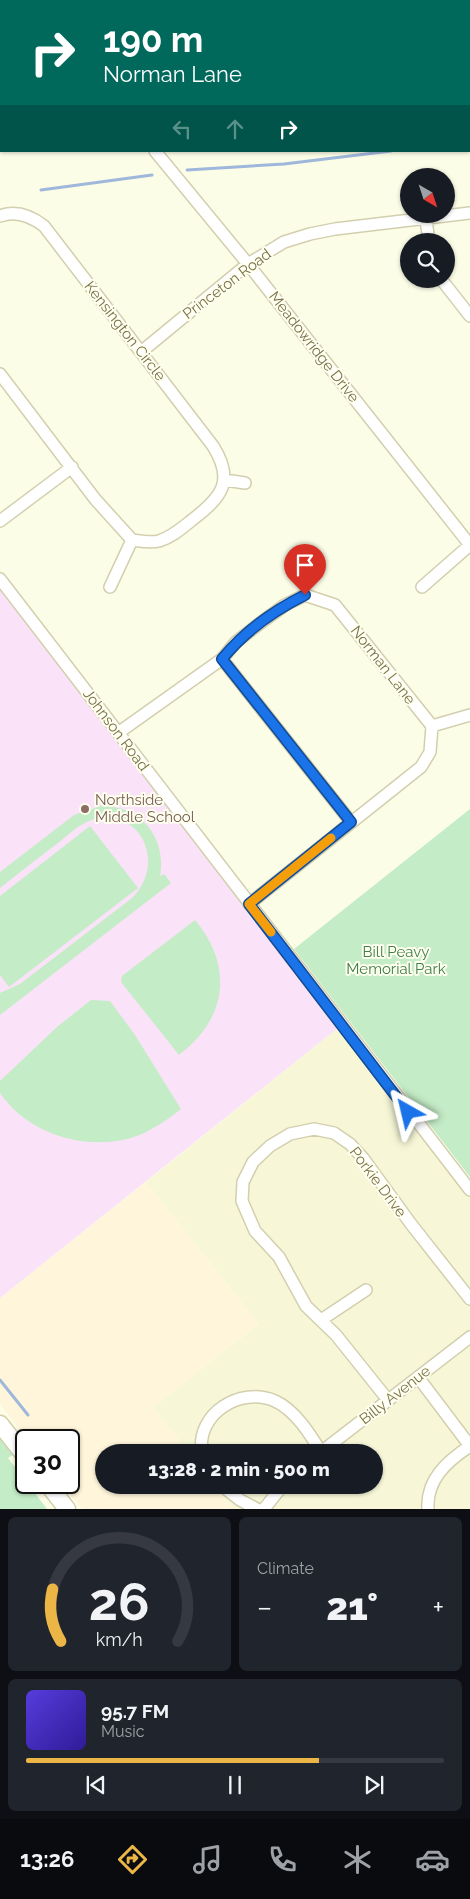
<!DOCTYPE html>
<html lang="en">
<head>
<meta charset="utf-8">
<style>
  body { margin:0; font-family:Raleway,sans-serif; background:#20242c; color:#f1f3f6; height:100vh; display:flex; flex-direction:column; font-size:19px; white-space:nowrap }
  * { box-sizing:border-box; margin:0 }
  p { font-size:16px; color:#9ea1a6 }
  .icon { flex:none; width:28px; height:28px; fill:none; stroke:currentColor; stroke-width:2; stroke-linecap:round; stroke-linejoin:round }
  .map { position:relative; height:1509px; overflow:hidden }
  .sheet { display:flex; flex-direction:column; gap:8px; padding:8px; background:#0d0f14; flex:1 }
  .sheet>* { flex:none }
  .guide { position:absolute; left:0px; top:0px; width:470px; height:152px; box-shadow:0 1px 4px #0004; background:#00695c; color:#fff; overflow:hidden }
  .needle { width:32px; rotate:141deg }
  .buttons { position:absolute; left:400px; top:168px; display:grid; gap:10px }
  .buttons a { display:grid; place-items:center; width:55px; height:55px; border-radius:50%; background:#171b24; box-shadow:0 1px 4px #0004; font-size:25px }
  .speed { position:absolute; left:15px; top:1429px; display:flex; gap:10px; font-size:25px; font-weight:700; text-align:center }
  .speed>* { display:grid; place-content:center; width:65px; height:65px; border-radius:50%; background:#171b24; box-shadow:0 1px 4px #0004; line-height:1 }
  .speed .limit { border:2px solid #111; border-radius:8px; background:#fff; color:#111 }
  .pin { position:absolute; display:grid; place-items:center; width:42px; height:42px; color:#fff; margin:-51px -21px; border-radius:50% 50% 50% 0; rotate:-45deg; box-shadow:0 0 5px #0007 }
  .pin .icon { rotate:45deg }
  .me { position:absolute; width:55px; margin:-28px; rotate:323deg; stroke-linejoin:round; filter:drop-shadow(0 0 4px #0008) }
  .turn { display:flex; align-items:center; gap:18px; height:105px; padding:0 20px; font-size:22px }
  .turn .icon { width:65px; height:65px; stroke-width:2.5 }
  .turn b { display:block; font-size:35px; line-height:42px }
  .lanes { display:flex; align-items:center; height:48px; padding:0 20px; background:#0003; justify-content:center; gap:25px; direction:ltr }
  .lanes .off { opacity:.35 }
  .big { font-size:38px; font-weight:800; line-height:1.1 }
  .sheet .tile { flex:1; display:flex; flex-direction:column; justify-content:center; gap:8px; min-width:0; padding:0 18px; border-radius:8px; background:#20242c }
  .sheet .dial { align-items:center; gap:0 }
  .dial svg { height:130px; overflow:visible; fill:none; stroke:#363941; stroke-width:7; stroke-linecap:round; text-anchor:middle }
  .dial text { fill:#f1f3f6; stroke:none }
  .song { display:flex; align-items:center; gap:15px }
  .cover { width:60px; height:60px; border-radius:8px; background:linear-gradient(135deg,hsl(250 70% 55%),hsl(250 70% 35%)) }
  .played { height:5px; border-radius:2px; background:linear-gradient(90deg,#ecb647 70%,#363941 70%) }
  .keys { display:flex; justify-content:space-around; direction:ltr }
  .heat { display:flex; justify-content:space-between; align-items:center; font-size:28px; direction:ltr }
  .sheet .tiles { flex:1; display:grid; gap:8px; grid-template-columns:1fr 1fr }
  .tile:last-child { grid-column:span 2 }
  .trip { position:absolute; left:95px; top:1444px; width:288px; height:50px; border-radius:25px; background:#171b24; box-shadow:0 1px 4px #0004; font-weight:800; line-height:50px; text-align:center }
  .tabs { display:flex; height:80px; justify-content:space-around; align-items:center; background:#090b0e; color:#9ea1a6 }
  .tabs .icon { width:35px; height:35px }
  .tabs .active { color:#ecb647 }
  .tabs b { font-size:22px; color:#f1f3f6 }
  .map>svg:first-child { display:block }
  .residential { fill:#f7f7d8 }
  .commercial { fill:#fef5da }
  .education { fill:#fae3f8 }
  .green { fill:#c4ecc6 }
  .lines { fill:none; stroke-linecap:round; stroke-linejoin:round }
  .stream { stroke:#9fb7db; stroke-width:3 }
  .street-casing { stroke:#d3cfae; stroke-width:14 }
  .secondary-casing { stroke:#d3cfa9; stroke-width:19 }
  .street { stroke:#fff; stroke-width:11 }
  .secondary { stroke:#fff; stroke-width:16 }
  .route-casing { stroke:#114b97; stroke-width:12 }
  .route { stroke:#1a73e8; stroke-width:9 }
  .slow { stroke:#f59e0b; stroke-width:9 }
  .education-dot { fill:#8d6e63; stroke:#feffee; stroke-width:2 }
  .labels { text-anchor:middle; stroke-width:4; stroke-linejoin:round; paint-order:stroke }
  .street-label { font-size:15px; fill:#797049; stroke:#feffee }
  .education-label { font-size:15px; fill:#785e54; stroke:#feffee; text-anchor:start }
  .park-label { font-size:15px; fill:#417f4b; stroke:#feffee }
</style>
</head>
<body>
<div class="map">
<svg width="470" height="1509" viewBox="0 0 470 1509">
  <rect width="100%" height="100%" fill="#fcfde7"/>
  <path class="residential" d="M339,1027L470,1198V1509H232L214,1485H374V1452H188L153,1407L259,1324L146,1182Z"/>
  <path class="commercial" d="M146,1182L259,1324L153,1407L188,1452H104V1485H214L232,1509H82L61,1483L69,1482V1440H28L0,1404V1298Z"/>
  <path class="education" d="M0,590L339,1027L0,1298Z"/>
  <path class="green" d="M101,806C140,805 167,837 160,876L164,874L171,883L0,1015V993L20,984L132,898C169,861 137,803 89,821C78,825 67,836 58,843C38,858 19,873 0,888V872L74,815Z
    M470,809V1177L294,949Z
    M90,826L138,888L9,987L0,975V896Z
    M195,920C234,966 227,1019 179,1055L121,982L122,976Z
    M91,1000L110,1001L135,1035L181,1109C166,1121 150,1132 131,1138C84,1151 28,1134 0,1093V1081L57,1027Z
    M0,1424L21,1450L8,1458L47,1509H0Z"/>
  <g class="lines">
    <path class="stream" d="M469,137L470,136
      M187,170L284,164L391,151
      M41,190L152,175
      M0,1380L28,1415"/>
    <g class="street-casing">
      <path id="street" d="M49,0L50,1
        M208,0L209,1
        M403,0L404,1
        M469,83L470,85
        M155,151L248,264L470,545
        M0,216C16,210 31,216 44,226L213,446C235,481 222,497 192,520C182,528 172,537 159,541C151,543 140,541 132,540L95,499L0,374
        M426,220L429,241
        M441,279L470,316
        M141,352L248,264L284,242L310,234L335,229L470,213
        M225,480L245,483
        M0,521L72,467
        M0,579L470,1190
        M110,587L132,540
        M422,587L470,545
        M222,659L351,822
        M432,726L470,715
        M118,733L222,659L236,642L259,624L285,605L305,595L335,605L432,726L430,752L421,767L249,904
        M321,1320L366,1290
        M418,1377L470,1446
        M388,1400L336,1335L306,1306L279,1257L255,1231L242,1201L243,1182L253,1162L270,1146L290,1134L314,1129L334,1133L350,1144L363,1158L411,1224L470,1299
        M202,1452C196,1414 240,1386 275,1401C295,1410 310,1434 321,1452L470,1337
        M221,1485L240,1500L257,1509
        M264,1509L283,1485
        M428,1509C426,1480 447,1461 470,1446"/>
    </g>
    <g class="secondary-casing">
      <path id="secondary" d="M0,1424L26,1457
        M46,1482L67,1509"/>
    </g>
    <use href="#street" class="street"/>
    <use href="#secondary" class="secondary"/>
  </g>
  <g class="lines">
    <g class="route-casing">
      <path id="route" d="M305,595C273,611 244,632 222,659L351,822L249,904L408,1112"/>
    </g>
    <use href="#route" class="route"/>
    <path class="slow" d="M271,932L249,904L331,838"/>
  </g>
  <circle class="education-dot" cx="85" cy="809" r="5"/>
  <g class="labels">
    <g class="street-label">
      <text transform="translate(227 284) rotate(-37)" y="5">Princeton Road</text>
      <text transform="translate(125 331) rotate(52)" y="5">Kensington Circle</text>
      <text transform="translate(314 347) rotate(52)" y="5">Meadowridge Drive</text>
      <text transform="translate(383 665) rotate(52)" y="5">Norman Lane</text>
      <text transform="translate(116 730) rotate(53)" y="5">Johnson Road</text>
      <text transform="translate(378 1182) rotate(53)" y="5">Porkie Drive</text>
      <text transform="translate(395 1395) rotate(-38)" y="5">Billy Avenue</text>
    </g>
    <g class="education-label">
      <text x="95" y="805">Northside<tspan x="95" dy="17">Middle School</tspan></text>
    </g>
    <g class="park-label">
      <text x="396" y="957">Bill Peavy<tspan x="396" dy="17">Memorial Park</tspan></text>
    </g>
  </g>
</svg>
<div class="buttons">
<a><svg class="needle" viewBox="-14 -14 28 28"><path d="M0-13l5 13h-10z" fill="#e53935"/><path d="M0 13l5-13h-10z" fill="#9ea1a6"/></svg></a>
<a><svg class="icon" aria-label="search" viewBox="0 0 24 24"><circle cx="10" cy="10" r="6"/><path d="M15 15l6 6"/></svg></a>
</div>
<div class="speed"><div class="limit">30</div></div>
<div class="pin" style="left:305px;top:595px;background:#d93025"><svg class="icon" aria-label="arrive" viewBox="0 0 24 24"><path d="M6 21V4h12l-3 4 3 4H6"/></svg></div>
<svg class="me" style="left:408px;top:1112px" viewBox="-20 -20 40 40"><path d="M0-17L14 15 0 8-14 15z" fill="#1a73e8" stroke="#fff" stroke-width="4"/></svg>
<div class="trip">13:28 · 2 min · 500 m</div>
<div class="guide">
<div class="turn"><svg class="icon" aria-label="right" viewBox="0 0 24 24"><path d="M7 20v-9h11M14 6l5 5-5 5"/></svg><div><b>190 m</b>Norman Lane</div></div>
<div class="lanes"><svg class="icon off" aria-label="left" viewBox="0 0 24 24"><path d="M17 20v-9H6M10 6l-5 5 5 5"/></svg><svg class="icon off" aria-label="ahead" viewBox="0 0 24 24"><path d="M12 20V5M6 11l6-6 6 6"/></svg><svg class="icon" aria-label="right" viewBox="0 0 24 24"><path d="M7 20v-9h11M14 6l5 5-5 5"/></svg></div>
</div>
</div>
<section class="sheet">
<div class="tiles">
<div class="tile dial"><svg viewBox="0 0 100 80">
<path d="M14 69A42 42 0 1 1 86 69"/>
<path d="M14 69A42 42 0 0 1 9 37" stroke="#ecb647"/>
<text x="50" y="56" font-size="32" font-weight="700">26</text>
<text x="50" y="72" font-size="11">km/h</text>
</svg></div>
<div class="tile"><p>Climate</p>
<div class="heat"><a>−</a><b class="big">21°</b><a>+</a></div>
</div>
<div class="tile">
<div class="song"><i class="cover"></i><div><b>95.7 FM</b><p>Music</p></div></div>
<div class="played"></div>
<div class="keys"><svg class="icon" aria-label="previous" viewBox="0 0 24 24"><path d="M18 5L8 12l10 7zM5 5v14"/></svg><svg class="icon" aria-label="pause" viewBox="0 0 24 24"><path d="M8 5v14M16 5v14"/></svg><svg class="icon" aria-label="next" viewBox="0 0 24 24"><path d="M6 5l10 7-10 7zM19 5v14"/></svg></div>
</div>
</div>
</section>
<nav class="tabs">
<b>13:26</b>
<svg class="icon active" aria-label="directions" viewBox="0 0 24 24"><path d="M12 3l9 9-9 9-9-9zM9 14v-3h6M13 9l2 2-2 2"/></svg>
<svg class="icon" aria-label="music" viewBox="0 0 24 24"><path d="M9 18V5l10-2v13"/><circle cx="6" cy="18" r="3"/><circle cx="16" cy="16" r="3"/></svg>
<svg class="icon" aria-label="phone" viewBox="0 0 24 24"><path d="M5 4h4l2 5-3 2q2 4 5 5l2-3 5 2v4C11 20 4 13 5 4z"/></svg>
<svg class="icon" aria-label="climate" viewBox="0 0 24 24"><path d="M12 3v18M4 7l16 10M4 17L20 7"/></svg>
<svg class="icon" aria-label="car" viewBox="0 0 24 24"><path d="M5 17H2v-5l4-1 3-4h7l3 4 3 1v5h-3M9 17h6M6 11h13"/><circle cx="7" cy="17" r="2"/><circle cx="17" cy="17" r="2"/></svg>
</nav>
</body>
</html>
